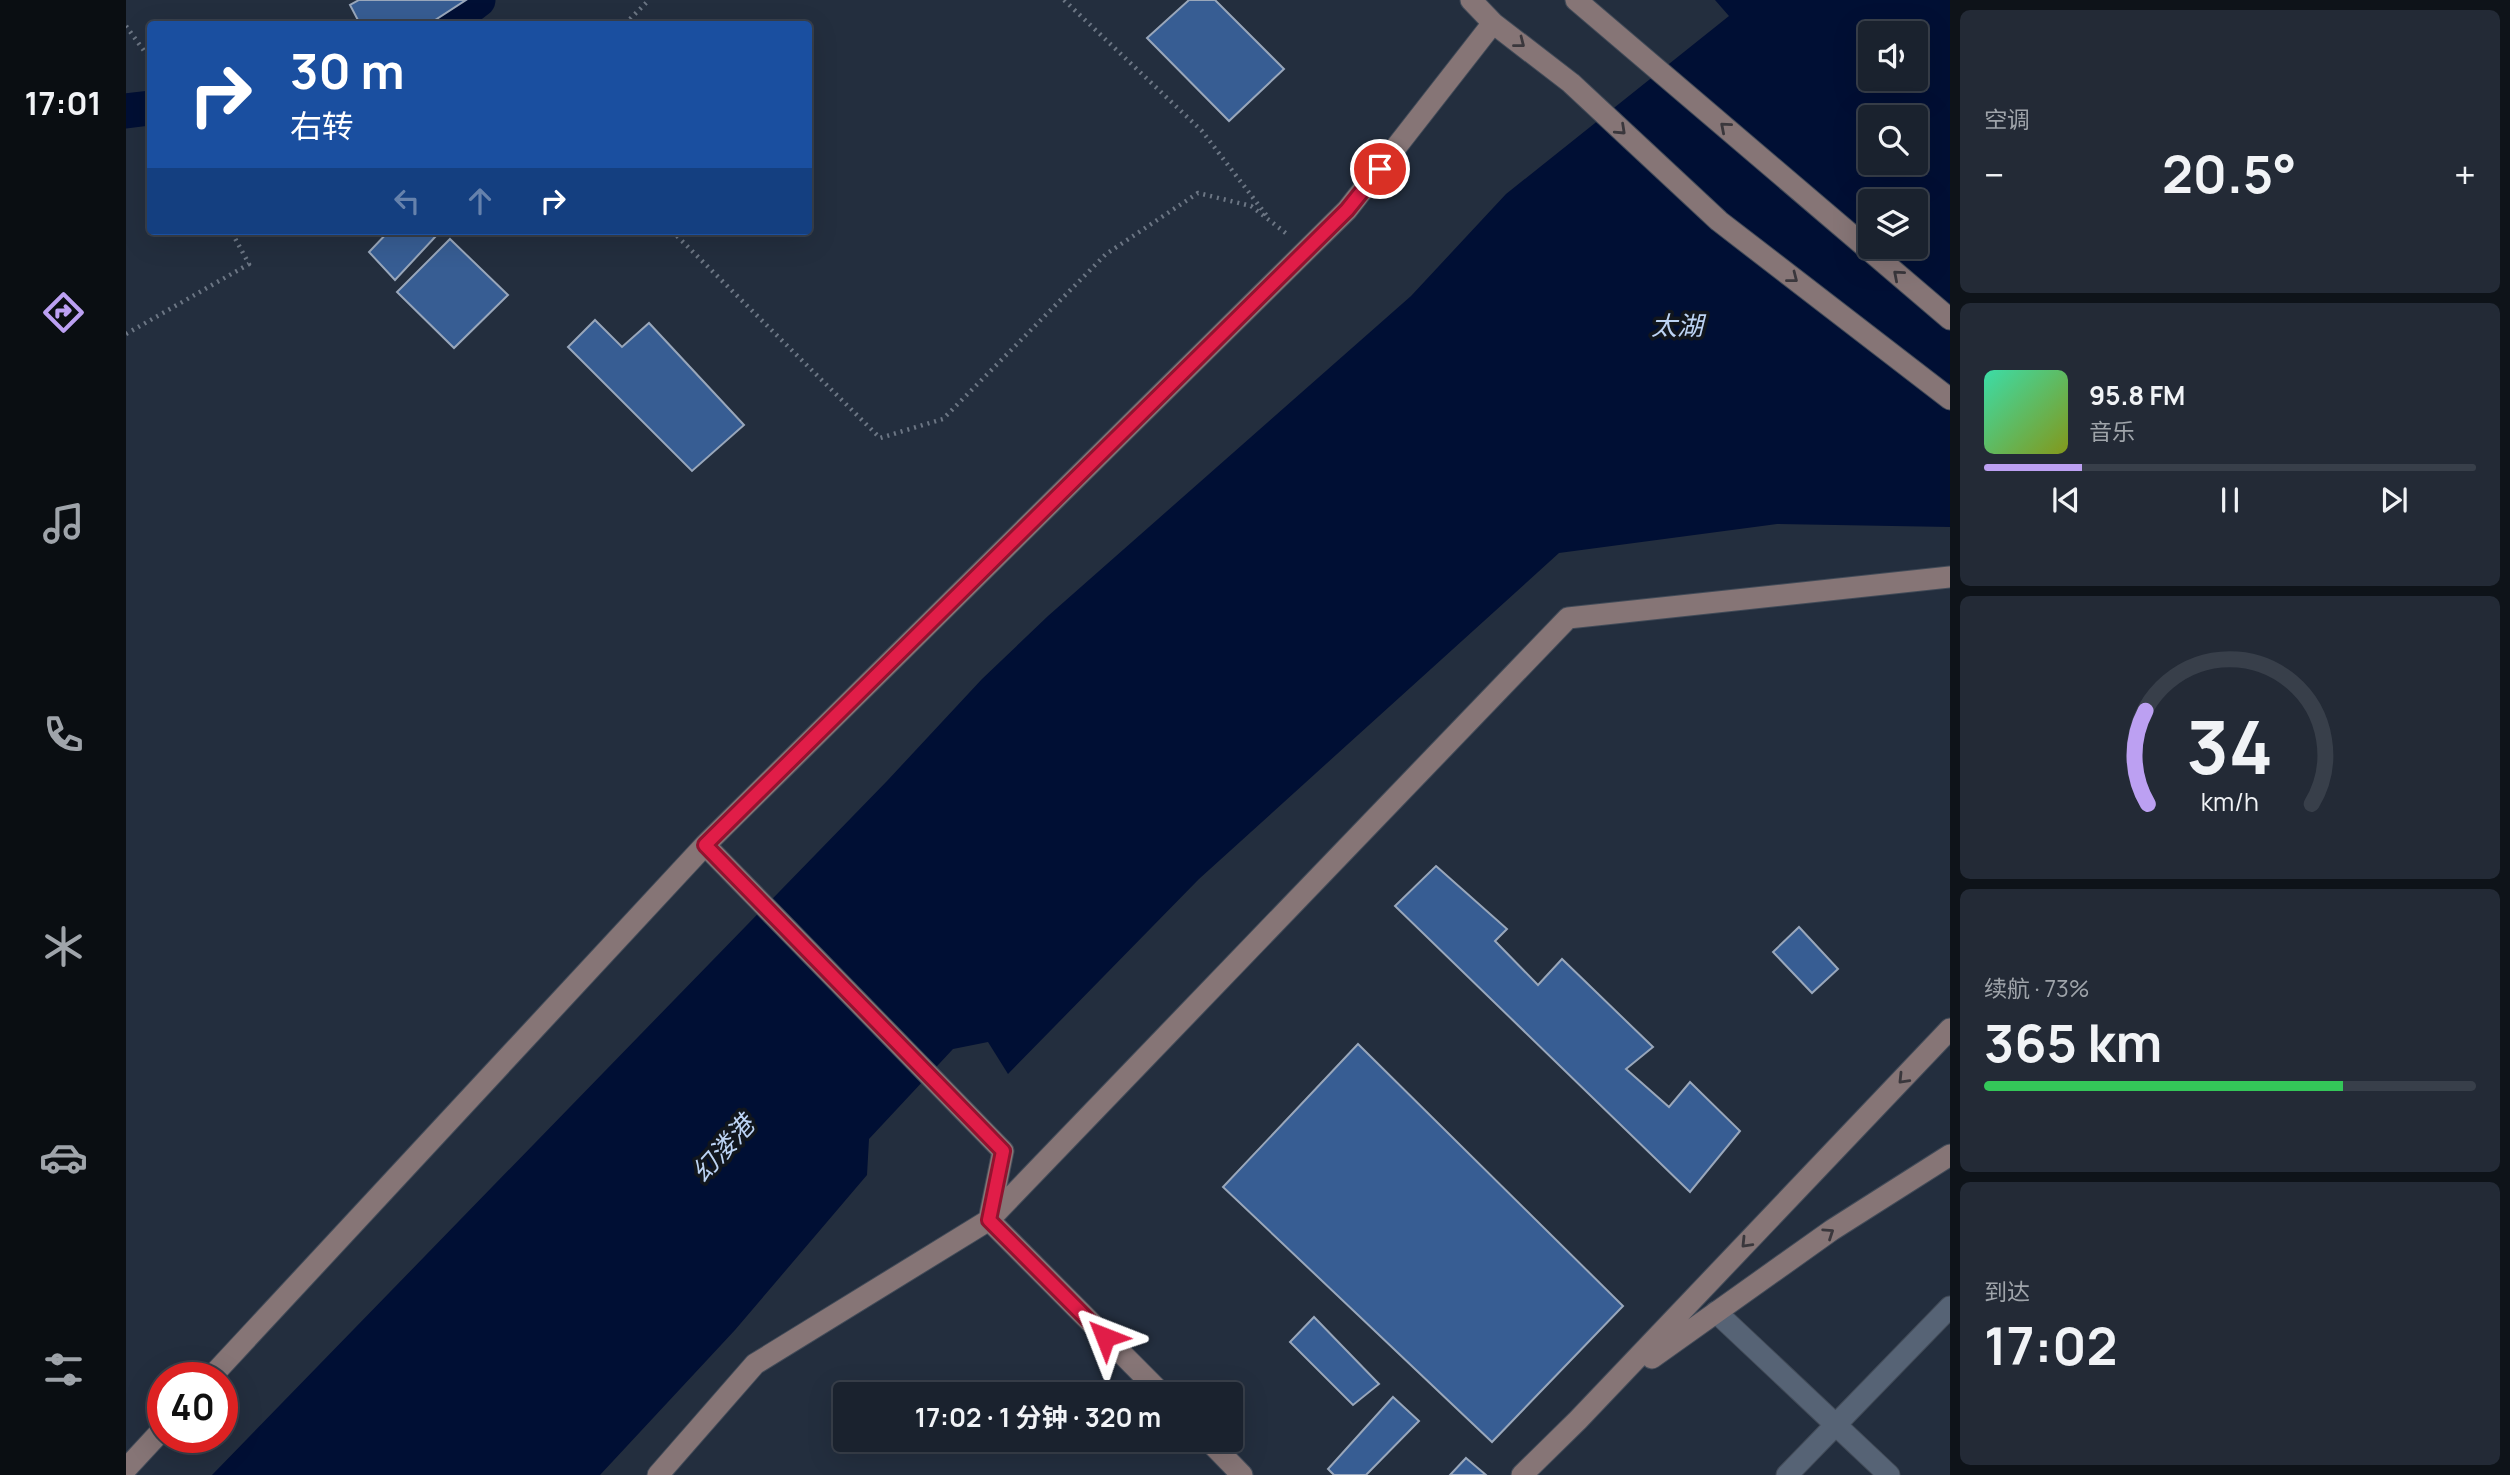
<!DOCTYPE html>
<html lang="zh">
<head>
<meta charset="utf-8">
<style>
  body { margin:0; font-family:Manrope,"Noto Sans SC",sans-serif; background:#232a36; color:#f1f3f6; height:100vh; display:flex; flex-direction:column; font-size:26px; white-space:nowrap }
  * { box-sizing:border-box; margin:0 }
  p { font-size:23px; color:#9fa4aa }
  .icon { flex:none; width:38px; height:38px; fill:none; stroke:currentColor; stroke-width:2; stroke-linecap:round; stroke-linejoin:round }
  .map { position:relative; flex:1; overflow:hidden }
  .side { display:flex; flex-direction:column; gap:10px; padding:10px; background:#0e1319; width:560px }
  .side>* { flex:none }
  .top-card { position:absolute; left:21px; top:21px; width:665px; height:214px; border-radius:7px; box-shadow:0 7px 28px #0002,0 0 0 2px #383f4a; background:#1a4fa0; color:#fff; overflow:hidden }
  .buttons { position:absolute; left:1732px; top:21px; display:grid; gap:14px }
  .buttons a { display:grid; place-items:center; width:70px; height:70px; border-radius:7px; background:#1a222e; box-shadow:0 7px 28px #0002,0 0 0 2px #383f4a; font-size:35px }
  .speed { position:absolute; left:21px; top:1362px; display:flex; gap:14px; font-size:35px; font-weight:700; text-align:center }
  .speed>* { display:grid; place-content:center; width:91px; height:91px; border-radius:50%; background:#1a222e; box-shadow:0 7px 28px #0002,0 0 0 2px #383f4a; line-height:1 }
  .speed .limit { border:10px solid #d22; background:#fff; color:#111 }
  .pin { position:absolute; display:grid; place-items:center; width:60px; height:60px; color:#fff; margin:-30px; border:4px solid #fff; border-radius:50%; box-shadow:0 2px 7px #0007 }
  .me { position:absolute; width:77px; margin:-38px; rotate:315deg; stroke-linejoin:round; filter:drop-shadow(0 0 5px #0008) }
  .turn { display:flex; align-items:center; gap:24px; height:147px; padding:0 28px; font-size:32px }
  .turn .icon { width:91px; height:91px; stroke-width:2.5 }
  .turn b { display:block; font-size:49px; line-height:60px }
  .lanes { display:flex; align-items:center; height:66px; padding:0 28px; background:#0003; justify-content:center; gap:35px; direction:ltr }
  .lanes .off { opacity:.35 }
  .big { font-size:52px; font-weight:700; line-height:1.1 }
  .side .widget { flex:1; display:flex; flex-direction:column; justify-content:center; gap:10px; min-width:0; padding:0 24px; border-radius:10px; background:#232a36 }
  .side .dial { align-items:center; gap:0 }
  .dial svg { height:182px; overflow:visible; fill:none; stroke:#383f4a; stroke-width:7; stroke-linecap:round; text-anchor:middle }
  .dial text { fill:#f1f3f6; stroke:none }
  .song { display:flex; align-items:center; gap:21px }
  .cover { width:84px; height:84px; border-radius:10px; background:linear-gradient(135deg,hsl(160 70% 55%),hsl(70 70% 35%)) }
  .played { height:7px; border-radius:4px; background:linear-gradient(90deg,#bca0f2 20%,#383f4a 20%) }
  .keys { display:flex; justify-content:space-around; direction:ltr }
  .heat { display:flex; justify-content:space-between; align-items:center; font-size:38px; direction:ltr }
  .charge { height:10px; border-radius:5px; background:linear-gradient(90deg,#34c759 73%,#383f4a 0) }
  .trip { position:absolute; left:707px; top:1382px; width:410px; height:70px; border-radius:7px; background:#1a222e; box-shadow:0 7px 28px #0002,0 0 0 2px #383f4a; font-weight:700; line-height:70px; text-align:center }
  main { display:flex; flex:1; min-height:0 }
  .dock { display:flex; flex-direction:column; width:126px; justify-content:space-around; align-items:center; background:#0a0e12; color:#9fa4aa }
  .dock .icon { width:49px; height:49px }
  .dock .active { color:#bca0f2 }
  .dock b { font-size:32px; color:#f1f3f6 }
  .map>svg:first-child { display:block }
  .water { fill:#000f34; fill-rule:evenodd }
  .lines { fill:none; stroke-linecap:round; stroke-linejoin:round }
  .canal { stroke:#000f34; stroke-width:35 }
  .building { fill:#375d93; stroke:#99a7bb; stroke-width:2 }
  .street-casing { stroke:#424b58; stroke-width:23 }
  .secondary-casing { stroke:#424b58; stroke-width:23 }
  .path { stroke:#6c7684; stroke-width:4.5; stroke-dasharray:2 5; stroke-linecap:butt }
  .street { stroke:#566375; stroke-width:21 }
  .secondary { stroke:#867576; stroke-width:21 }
  .oneway { stroke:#3a373c }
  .route-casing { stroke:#92132f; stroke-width:18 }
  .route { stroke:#e11d48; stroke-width:12 }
  .labels { text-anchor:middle; stroke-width:7; stroke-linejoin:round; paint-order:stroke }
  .water-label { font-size:26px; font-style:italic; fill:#bcd3f3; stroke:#11161d }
</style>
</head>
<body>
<main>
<nav class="dock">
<b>17:01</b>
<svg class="icon active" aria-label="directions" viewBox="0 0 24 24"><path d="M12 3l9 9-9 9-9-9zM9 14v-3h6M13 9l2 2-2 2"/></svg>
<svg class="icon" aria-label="music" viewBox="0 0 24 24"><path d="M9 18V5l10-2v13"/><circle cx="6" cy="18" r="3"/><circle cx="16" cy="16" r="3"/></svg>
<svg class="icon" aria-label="phone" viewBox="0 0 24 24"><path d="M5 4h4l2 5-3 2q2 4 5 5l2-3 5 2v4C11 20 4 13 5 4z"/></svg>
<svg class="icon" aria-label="climate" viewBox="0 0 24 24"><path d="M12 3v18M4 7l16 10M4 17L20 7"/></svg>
<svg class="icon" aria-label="car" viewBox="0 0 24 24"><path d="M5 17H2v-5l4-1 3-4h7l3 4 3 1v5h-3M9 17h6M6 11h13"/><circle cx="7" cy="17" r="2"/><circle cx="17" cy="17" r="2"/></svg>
<svg class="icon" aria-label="filters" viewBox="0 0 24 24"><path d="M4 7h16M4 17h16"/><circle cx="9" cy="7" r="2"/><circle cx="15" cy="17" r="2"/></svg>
</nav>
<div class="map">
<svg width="1824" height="1475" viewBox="0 0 1824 1475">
  <rect width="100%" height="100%" fill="#232e3e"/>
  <path class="water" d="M1589,0H1824V527L1651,524L1433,553L1073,879L882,1074L862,1042L827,1049L743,1139L741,1175L609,1330L474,1475H86L761,781L856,679L922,616L1285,296L1380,194L1603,16ZM1745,33H1790V79H1745ZM1745,117H1790V163H1745ZM1745,201H1790V247H1745Z"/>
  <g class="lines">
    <path class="canal" d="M321,24L352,0
      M0,111L24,108"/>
  </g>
  <path class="building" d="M233,0H340L303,24H234L224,5Z
    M1063,0H1089L1158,69L1103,121L1021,38Z
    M263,231H305L310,236L269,280L243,252Z
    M324,239L382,295L328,348L271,292Z
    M469,320L496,347L523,323L618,425L566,471L442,347Z
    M1310,866L1381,929L1369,941L1412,985L1436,959L1527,1047L1500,1069L1543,1107L1564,1082L1614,1131L1564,1192L1269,906Z
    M1673,927L1712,969L1686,993L1647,952Z
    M1232,1044L1497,1306L1366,1442L1097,1187Z
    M1188,1317L1253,1384L1227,1405L1164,1342Z
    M1267,1397L1293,1421L1240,1475H1208L1202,1469Z
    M1340,1458L1360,1475H1324Z"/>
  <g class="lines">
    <g class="street-casing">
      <path id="street" d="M1590,1312L1763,1475
        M1661,1475L1824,1307"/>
    </g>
    <g class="secondary-casing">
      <path id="secondary" d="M1345,0L1367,23L1445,83L1593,221L1824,399
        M1450,0L1824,319
        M579,845L877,1151L863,1220L1037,1395
        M1526,1358L1706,1230L1824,1155
        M85,1377L579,845L1221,210L1367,23
        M1082,1440L1116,1475
        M0,1469L37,1429
        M532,1475L629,1364L863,1220L1442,618L1824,577
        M1396,1475L1452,1420L1824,1029"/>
    </g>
    <path class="path" d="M938,0L1076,131L1141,216
      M499,24L523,0
      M0,26L24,59
      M546,231L754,438L817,419L980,254L1072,193L1125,206L1161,234
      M0,334L123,264L105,231"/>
    <use href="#street" class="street"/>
    <use href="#secondary" class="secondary"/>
  </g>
  <defs><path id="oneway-chevron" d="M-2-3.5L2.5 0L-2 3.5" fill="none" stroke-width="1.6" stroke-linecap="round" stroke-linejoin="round" transform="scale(1.75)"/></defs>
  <g class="oneway">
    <use href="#oneway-chevron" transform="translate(1394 43) rotate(38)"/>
    <use href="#oneway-chevron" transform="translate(1599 127) rotate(-139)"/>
    <use href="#oneway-chevron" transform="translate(1495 130) rotate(43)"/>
    <use href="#oneway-chevron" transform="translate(1772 275) rotate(-139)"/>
    <use href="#oneway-chevron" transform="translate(1667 278) rotate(38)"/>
    <use href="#oneway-chevron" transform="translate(1777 1079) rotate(134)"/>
    <use href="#oneway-chevron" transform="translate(1703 1233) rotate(-34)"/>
    <use href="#oneway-chevron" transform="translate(1620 1243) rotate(134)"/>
  </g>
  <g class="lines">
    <g class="route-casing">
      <path id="route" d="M979,1337L863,1220L877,1151L579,845L1221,210L1254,169"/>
    </g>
    <use href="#route" class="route"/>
  </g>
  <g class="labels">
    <g class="water-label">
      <text x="1551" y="335">太湖</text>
      <text transform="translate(597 1149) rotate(-48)" y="9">幻溇港</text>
    </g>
  </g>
</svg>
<div class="buttons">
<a><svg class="icon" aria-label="sound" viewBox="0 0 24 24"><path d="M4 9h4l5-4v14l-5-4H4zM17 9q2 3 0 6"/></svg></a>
<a><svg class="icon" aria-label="search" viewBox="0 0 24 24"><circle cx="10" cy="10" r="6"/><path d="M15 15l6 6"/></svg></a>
<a><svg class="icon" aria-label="layers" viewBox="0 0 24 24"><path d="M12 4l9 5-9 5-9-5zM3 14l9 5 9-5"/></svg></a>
</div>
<div class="speed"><div class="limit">40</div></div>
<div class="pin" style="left:1254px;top:169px;background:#d93025"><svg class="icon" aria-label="arrive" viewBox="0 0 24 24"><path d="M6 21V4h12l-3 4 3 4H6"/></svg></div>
<svg class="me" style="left:979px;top:1337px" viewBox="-20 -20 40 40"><path d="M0-17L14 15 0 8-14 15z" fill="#e11d48" stroke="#fff" stroke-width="4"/></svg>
<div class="trip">17:02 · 1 分钟 · 320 m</div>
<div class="top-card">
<div class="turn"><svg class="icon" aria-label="right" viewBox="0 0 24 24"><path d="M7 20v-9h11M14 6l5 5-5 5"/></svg><div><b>30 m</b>右转</div></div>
<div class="lanes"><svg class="icon off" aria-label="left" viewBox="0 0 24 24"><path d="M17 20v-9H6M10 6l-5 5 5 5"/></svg><svg class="icon off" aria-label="ahead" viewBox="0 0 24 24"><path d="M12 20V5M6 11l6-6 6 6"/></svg><svg class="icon" aria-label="right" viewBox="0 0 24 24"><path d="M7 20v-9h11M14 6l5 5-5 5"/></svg></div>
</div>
</div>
<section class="side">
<div class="widget"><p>空调</p>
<div class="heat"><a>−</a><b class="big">20.5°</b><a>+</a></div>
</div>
<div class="widget">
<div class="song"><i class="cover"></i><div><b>95.8 FM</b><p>音乐</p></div></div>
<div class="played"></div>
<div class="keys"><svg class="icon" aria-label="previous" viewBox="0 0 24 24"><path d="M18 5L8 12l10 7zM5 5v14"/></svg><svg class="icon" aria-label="pause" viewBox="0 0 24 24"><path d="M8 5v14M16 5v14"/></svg><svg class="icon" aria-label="next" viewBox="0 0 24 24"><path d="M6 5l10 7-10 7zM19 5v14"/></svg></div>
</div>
<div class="widget dial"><svg viewBox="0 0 100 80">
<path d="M14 69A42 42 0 1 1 86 69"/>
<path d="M14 69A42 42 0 0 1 13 28" stroke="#bca0f2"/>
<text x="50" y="56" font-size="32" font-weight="700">34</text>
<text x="50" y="72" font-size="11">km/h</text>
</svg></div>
<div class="widget"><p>续航 · 73%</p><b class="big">365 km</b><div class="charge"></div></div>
<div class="widget"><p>到达</p><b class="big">17:02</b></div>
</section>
</main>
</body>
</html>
